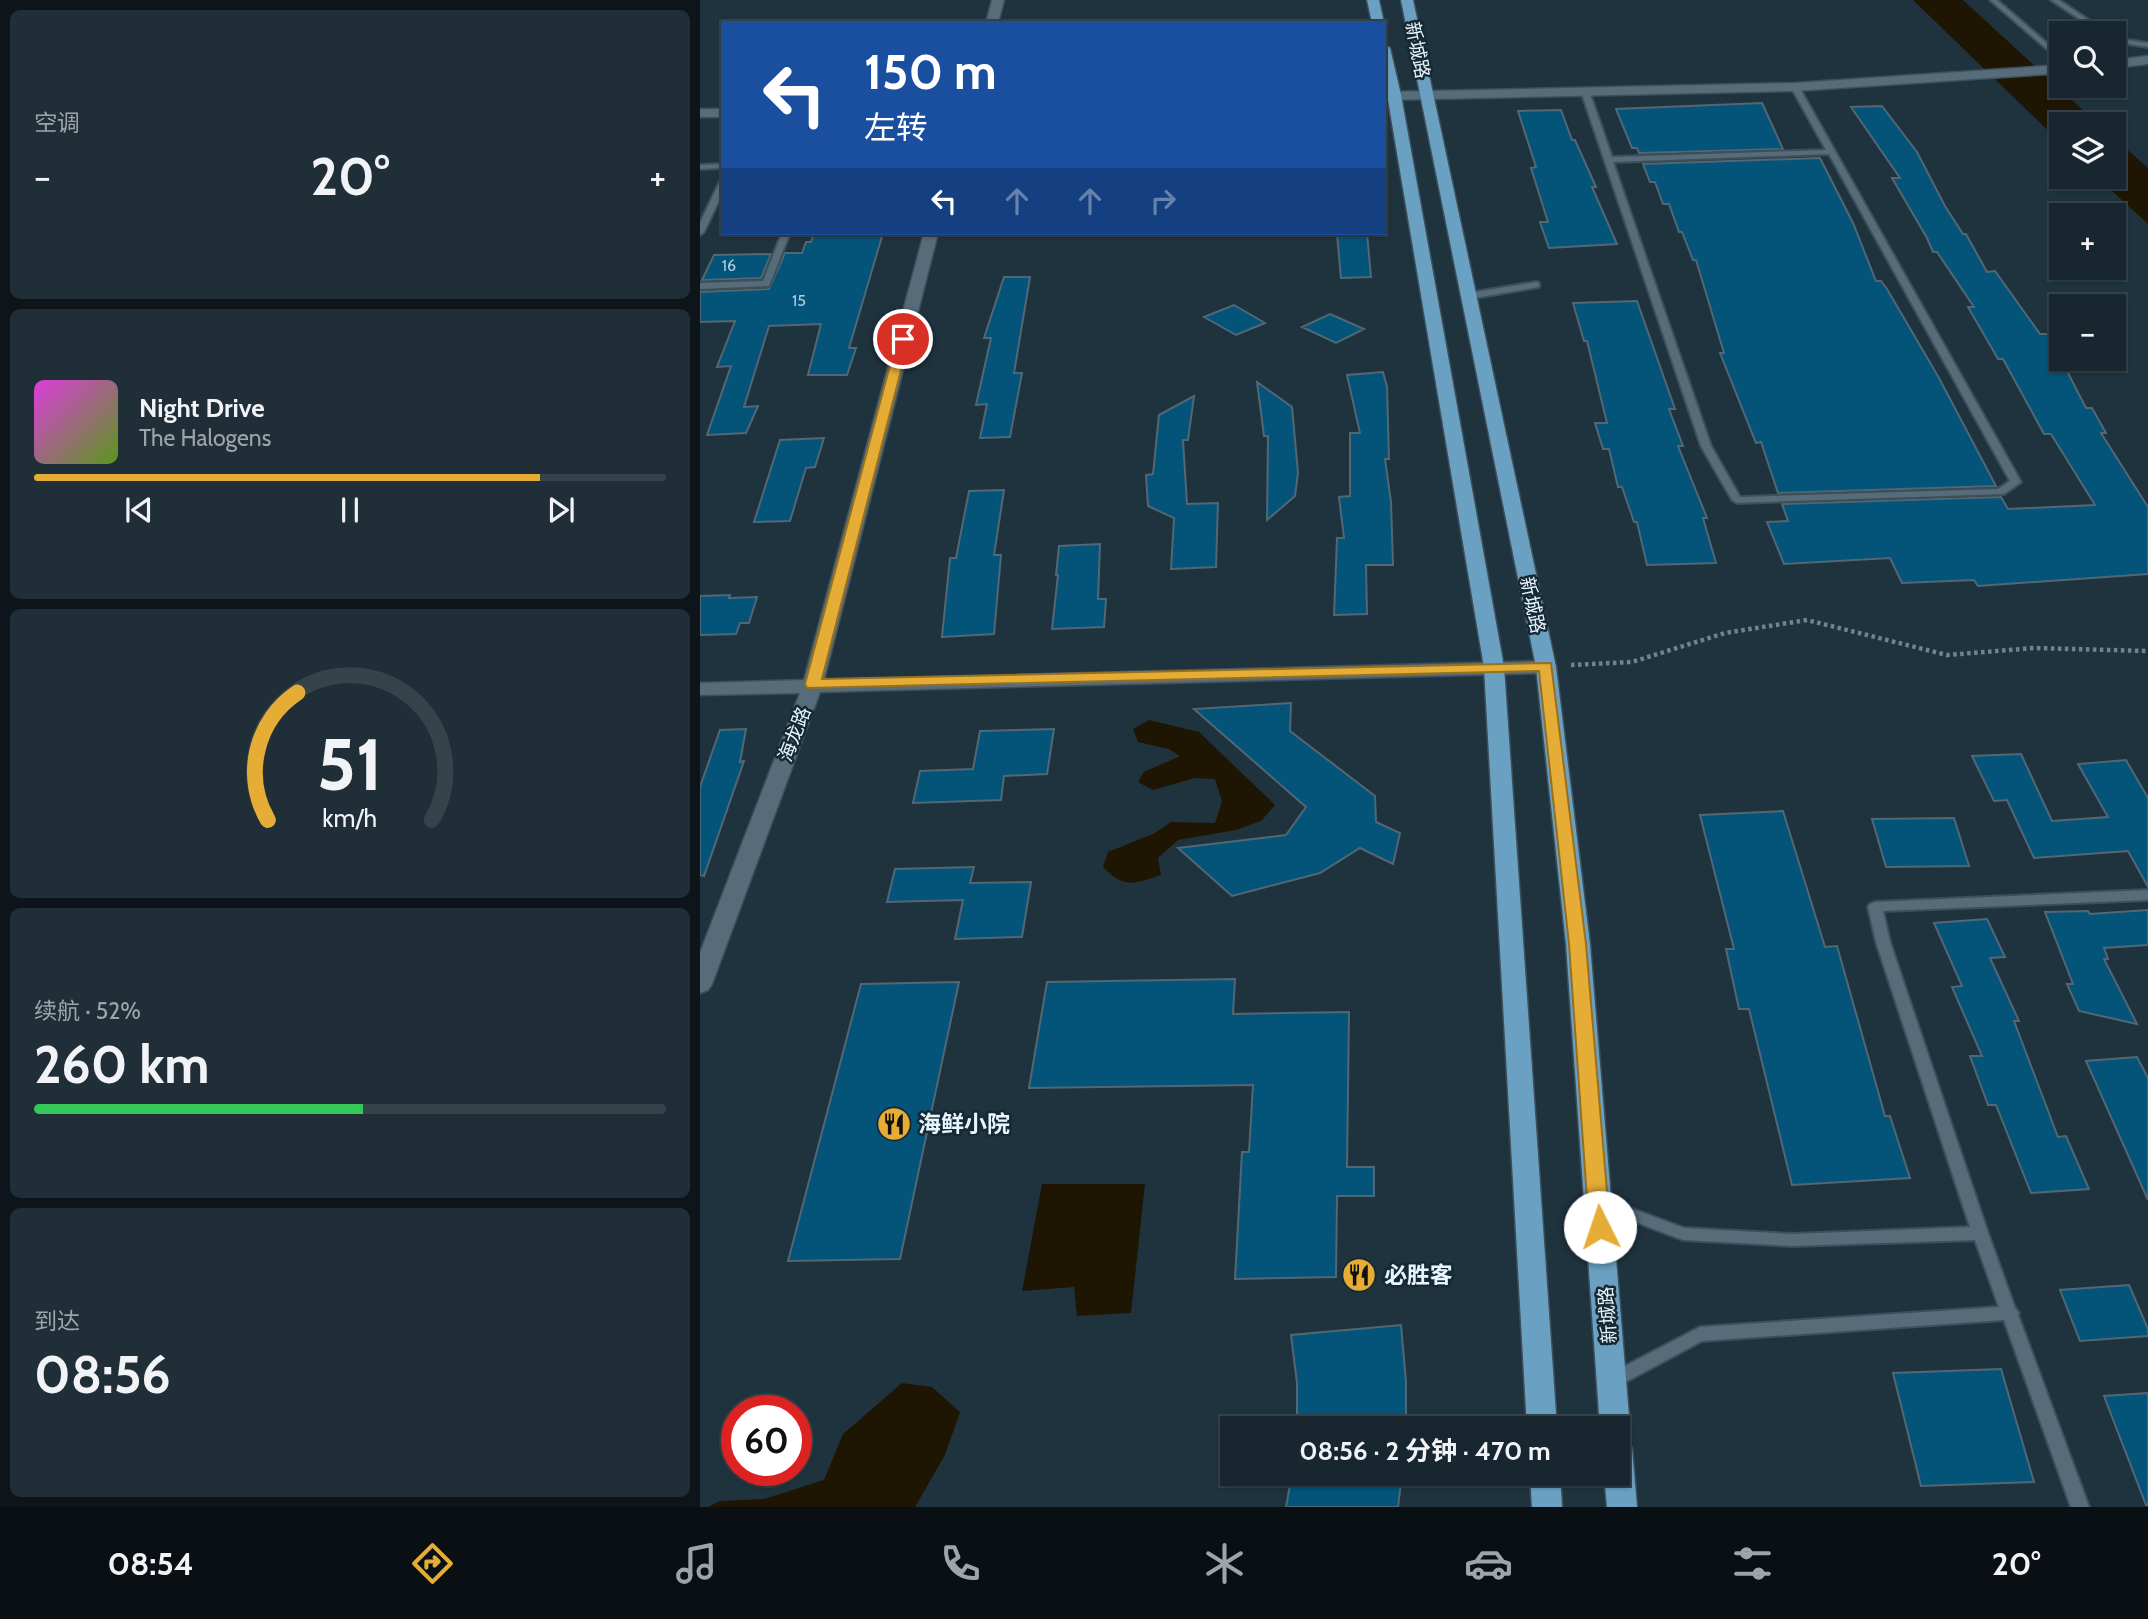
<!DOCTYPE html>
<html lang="zh">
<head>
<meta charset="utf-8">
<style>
  body { margin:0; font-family:Cabin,"Noto Sans SC",sans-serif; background:#202e37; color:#f1f3f6; height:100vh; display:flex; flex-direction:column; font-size:26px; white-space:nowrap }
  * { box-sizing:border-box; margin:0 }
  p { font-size:23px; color:#9ea5aa }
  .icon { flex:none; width:38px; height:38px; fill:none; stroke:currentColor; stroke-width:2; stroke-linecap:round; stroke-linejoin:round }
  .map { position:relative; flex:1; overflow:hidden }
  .panel { display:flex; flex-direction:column; gap:10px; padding:10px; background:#0d151a; width:700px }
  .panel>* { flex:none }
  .banner { position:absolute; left:21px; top:21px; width:665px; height:214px; border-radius:0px; box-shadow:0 2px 5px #0004,0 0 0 2px #36434b; background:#1a4fa0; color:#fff; overflow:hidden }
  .buttons { position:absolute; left:1349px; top:21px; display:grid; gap:14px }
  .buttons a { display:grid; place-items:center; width:77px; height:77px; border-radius:0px; background:#17262f; box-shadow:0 2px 5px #0004,0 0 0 2px #36434b; font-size:35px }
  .speed { position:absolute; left:21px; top:1395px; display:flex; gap:14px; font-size:35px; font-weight:700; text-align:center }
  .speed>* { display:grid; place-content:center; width:91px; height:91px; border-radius:50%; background:#17262f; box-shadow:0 2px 5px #0004,0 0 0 2px #36434b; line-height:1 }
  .speed .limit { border:10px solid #d22; background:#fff; color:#111 }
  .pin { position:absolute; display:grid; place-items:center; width:60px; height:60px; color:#fff; margin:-30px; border:4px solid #fff; border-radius:50%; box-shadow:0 2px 7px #0007 }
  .me { position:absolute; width:77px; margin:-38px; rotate:356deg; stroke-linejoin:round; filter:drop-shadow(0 0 5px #0008) }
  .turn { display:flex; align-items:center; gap:24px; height:147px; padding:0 28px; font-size:32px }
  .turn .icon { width:91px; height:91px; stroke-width:2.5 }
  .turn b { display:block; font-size:49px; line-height:60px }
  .lanes { display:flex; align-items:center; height:66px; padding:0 28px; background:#0003; justify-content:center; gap:35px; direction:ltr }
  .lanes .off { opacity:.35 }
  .big { font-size:52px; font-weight:700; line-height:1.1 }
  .panel .tile { flex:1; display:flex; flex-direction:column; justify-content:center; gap:10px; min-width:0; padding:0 24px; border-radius:10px; background:#202e37 }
  .panel .dial { align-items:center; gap:0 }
  .dial svg { height:182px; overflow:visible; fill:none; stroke:#36434b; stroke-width:7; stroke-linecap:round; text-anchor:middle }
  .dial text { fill:#f1f3f6; stroke:none }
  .song { display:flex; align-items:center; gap:21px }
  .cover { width:84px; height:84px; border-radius:10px; background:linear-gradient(135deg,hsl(300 70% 55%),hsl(90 70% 35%)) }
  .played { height:7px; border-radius:4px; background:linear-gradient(90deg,#e5ad36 80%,#36434b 80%) }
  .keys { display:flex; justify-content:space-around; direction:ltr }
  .heat { display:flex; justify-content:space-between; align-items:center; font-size:38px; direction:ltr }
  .charge { height:10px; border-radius:5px; background:linear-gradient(90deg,#34c759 52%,#36434b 0) }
  .trip { position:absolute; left:520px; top:1416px; width:410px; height:70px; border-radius:0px; background:#17262f; box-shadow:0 2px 5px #0004,0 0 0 2px #36434b; font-weight:700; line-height:70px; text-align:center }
  .tab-bar { display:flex; height:112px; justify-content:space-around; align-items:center; background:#090f13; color:#9ea5aa }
  .tab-bar .icon { width:49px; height:49px }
  .tab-bar .active { color:#e5ad36 }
  .tab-bar b { font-size:32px; color:#f1f3f6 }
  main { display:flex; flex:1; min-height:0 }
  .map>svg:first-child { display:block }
  .water { fill:#1f1503 }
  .building { fill:#035478; stroke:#526775; stroke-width:2 }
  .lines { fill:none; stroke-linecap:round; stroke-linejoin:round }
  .lane-casing { stroke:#3d4f59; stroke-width:4 }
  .street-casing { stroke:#3d4f59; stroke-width:3 }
  .primary-casing { stroke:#3d4f59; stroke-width:3 }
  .path { stroke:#71838d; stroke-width:4.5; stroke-dasharray:3.5 3.5; stroke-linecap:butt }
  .lane { fill:#566c7a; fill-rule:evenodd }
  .street { fill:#566c7a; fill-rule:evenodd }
  .primary { fill:#6aa1c3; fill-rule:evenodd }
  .route { fill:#e5ad36; stroke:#957023; stroke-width:2 }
  .labels { text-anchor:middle; stroke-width:5; stroke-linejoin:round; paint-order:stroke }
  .number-label { font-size:16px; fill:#afcddc }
  .street-label { font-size:19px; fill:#e8f5fd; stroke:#152935 }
  .near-poi-label { font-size:23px; font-weight:bold; fill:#e8f5fd; stroke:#152935; text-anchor:start }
</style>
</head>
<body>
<main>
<section class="panel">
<div class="tile"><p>空调</p>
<div class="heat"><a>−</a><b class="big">20°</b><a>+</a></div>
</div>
<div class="tile">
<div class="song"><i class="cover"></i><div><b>Night Drive</b><p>The Halogens</p></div></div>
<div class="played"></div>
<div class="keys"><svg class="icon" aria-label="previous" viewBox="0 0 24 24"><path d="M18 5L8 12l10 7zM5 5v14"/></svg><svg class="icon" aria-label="pause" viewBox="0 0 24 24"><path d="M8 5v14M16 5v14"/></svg><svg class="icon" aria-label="next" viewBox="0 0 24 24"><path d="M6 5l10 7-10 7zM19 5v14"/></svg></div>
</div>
<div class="tile dial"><svg viewBox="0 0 100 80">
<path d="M14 69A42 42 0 1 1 86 69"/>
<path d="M14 69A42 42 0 0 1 27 13" stroke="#e5ad36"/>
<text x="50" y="56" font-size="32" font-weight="700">51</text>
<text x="50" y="72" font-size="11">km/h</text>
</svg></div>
<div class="tile"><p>续航 · 52%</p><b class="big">260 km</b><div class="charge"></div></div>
<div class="tile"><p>到达</p><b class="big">08:56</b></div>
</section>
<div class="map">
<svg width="1448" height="1507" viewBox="0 0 1448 1507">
  <rect width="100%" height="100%" fill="#1f333f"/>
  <path class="water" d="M1213,0H1263L1398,124H1362L1361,143Z
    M1414,138L1448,168V224L1397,177H1414Z
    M449,720L499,732L575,805L561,821L536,830L478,840L458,858L461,875C434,884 424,889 403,867L408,852L455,833L471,822L515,823L522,801L515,779L495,778L453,790L438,782L444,772L480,756L469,749L438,742L433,729Z
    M342,1184H445L431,1313L377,1316L374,1287L322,1291Z
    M202,1383L232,1387L260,1412L245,1455L215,1507H8L20,1501L64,1499L124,1480L143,1434Z"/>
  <path class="building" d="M1062,103L1083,149L939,153L937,148H932L916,109Z
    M1182,106L1217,152L1245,206L1263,234H1266L1287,272L1295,271L1340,334H1348L1386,408H1392L1406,433H1401L1448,507V574L1278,586L1274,580L1202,583L1190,558L1084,564L1067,522L1088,521L1082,504L1301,497L1308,509L1395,505L1351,434H1344L1303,359H1298L1268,307H1274L1237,252H1233L1227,238L1192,178H1200L1151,107Z
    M861,110L872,140H875L896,187H892L917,244L849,248L840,222H848L831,168L836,167L818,111Z
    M1120,158L1153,223L1176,281H1181L1187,289L1239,378L1296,486L1078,493L1061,442L1056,443L1020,353H1024L996,260H993L982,232H979L969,204H963L955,182H950L943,164Z
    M114,233H183L149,348H156L147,375H108L121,324L69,326L44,407L58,406L46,433L7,435L31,366L17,367L35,321L0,322V292L69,289L85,253H102L106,242H111Z
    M667,233L671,277L641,278L637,234Z
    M71,254L61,278L2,280L14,255Z
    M304,277H330L314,373H322L310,437L280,438L287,404L276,405L291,338H284Z
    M937,301L975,409H969L983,446H978L1007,518H1003L1016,563L947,565L937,522H934L922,487H918L909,449H903L895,423H907L887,341H884L873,303Z
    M534,305L565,323L536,335L504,317Z
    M630,314L664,329L636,343L602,327Z
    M683,372L687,387L689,459H685L691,502L693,565H666L667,614L634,615L637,538H644L639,497L650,496V433H660L647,375Z
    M557,382L592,407L598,473L595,496L567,520L568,436H564Z
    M494,396L488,440H483L487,504L518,503L516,567L471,569L474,518L448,506L446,475L453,474L459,415Z
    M124,438L115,467L106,468L90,521L54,522L80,440Z
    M304,490L294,555H301L294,634L242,637L250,558H256L269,491Z
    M400,544L398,599H406L404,627L352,629L358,575H356L359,546Z
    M30,595L29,598L57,597L49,623H40L36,634L0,635V596Z
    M591,703L590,731L675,796L676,822L700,833L693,864L660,848L620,873L532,896L478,848L586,835L606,807L494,709Z
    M46,729L40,762L44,761L4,876L0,875V787L20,730Z
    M354,729L347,774L304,776L301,800L213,803L220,771L273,769L280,731Z
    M1321,754L1352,821L1408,817L1378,764L1426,760L1448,798V887L1428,851L1334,858L1307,800L1294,801L1272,756Z
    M1083,811L1125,947L1137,946L1185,1116H1190L1210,1178L1092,1185L1049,1009H1039L1026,949H1034L1000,815Z
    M1254,818L1269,866L1186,867L1172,819Z
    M274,867L270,883L331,882L322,937L255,939L263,900L187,902L195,869Z
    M1448,910V945L1404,948L1408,959H1404L1437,1024L1379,1011L1367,984H1373L1345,912L1388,911L1390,914Z
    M1287,919L1305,957L1290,958L1319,1021H1314L1358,1137L1366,1136L1389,1189L1331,1193L1296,1105H1288L1270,1056H1282L1252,987L1262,986L1234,923Z
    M535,979L533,1014L649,1012L647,1167H674V1196H637L636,1277L535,1279L542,1152H549L553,1085L329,1088L347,982Z
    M259,982L200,1259L88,1261L161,984Z
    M1437,1057L1448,1078V1200L1386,1061Z
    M1429,1285L1448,1329V1336L1380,1341L1360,1290Z
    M701,1325L706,1382V1428H597V1383L591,1335Z
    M1301,1369L1334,1482L1221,1486L1193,1373Z
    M1448,1393V1505H1446L1404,1396Z
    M592,1474H702L698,1507H586Z"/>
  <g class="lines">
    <g class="lane-casing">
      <path id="lane" d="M1290,0H1297L1362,56V62Z
        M1351,0H1359L1408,33H1400Z
        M1414,38L1448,43V47L1414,42Z
        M1092,85L1099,87L1321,482L1304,494L1037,503L1032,500L1001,446L881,91L885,89L889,91L912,157L1126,150L1091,87ZM1129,154L1310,481L1298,489L1040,497L1011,446L913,162Z
        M23,164V168L0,169V165Z
        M20,181H23V192L4,232L0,235V223Z
        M82,233H90L69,286L0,289V283L63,281Z
        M836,282L839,283V287L769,299L765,296L769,293Z
        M1448,890V900L1183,911L1190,942L1288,1233L1315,1308L1319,1313L1318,1315L1389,1507H1371L1304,1320L1002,1341L918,1386L912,1388L906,1386L904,1381L906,1376L1000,1327L1299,1307L1275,1240L1092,1246L983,1240L893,1206L890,1202L893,1198L898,1196L984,1228L1092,1234L1270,1227L1176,942L1168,907L1170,904L1175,902Z"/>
    </g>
    <g class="street-casing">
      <path id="street" d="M292,0H304L298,23H286Z
        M1448,56V64L1414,68V60Z
        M1362,65V73L1095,91L684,100V92L1095,83Z
        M0,109H23V117H0Z
        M224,233H238L124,680L846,661L853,663L856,667L853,671L846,673L120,692L12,984L8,990L0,993V953L100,693L0,695V683L104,680Z"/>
    </g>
    <g class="primary-casing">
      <path id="primary" d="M667,0H679L684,23H672Z
        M701,0H713L856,667L890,944L930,1428L924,1438L932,1448L937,1507H907L904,1474H917V1428H900L866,944L836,667Z
        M684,44L690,48L701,95L804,667L857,1428H827L784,667L684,76Z
        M830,1474H860L862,1507H832Z"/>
    </g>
    <path class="path" d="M871,665L932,662L1025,633L1107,620L1247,655L1334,648L1448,651"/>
    <use href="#lane" class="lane"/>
    <use href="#street" class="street"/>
    <use href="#primary" class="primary"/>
  </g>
  <path class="route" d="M203,335L209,339L122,679L851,663L886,944L910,1227L907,1233L900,1235L892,1233L889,1227L869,944L839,671L107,688L105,684L197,339Z"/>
  <defs>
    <g id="restaurant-disc" transform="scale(1.75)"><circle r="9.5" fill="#e5ad36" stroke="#152935"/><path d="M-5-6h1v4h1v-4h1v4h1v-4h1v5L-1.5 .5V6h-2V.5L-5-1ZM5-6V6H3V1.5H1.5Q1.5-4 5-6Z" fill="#111"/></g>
  </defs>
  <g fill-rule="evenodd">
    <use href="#restaurant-disc" x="194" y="1124"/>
    <use href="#restaurant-disc" x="659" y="1275"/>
  </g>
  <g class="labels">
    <g class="number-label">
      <text x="29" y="271">16</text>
      <text x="99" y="306">15</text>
    </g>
    <g class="street-label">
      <text transform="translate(718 50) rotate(79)" y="7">新城路</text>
      <text transform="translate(833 605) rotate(78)" y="7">新城路</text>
      <text transform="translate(94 734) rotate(-69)" y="7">海龙路</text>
      <text transform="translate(907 1315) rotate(-94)" y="7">新城路</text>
    </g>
    <g class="near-poi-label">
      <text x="218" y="1132">海鲜小院</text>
      <text x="684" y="1283">必胜客</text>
    </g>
  </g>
</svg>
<div class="buttons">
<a><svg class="icon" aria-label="search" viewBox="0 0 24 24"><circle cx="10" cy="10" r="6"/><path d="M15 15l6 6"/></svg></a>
<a><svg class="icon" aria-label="layers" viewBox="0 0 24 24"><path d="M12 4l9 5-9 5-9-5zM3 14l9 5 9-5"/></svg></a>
<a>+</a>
<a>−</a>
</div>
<div class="speed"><div class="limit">60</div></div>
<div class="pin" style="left:203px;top:339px;background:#d93025"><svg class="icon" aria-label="arrive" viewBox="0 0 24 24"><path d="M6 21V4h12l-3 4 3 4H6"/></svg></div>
<svg class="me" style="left:900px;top:1227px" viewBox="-20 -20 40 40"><circle r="19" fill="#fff"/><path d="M0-13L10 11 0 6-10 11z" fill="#e5ad36"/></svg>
<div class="trip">08:56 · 2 分钟 · 470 m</div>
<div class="banner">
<div class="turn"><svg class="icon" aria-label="left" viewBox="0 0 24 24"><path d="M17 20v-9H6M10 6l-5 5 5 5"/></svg><div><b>150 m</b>左转</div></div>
<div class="lanes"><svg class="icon" aria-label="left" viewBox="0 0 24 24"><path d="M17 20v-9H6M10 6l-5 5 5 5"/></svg><svg class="icon off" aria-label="ahead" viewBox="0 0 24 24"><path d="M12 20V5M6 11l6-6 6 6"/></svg><svg class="icon off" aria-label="ahead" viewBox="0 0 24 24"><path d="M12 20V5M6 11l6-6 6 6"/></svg><svg class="icon off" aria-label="right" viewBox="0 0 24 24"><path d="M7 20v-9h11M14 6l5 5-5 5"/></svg></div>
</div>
</div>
</main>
<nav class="tab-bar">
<b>08:54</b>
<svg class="icon active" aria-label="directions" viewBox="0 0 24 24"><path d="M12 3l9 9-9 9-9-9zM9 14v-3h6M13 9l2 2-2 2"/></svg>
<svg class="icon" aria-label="music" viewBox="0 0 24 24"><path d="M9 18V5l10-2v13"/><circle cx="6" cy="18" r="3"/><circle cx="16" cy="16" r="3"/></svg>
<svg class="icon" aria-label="phone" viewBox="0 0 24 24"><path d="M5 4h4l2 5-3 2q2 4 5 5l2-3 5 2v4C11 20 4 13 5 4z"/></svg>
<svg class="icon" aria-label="climate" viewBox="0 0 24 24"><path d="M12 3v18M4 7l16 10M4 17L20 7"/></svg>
<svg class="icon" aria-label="car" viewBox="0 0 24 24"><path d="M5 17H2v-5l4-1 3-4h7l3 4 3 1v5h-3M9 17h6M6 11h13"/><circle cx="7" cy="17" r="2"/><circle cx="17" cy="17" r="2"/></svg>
<svg class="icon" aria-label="filters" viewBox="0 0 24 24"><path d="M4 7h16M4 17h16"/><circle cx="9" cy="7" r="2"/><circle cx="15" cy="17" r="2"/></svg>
<b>20°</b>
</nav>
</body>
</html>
